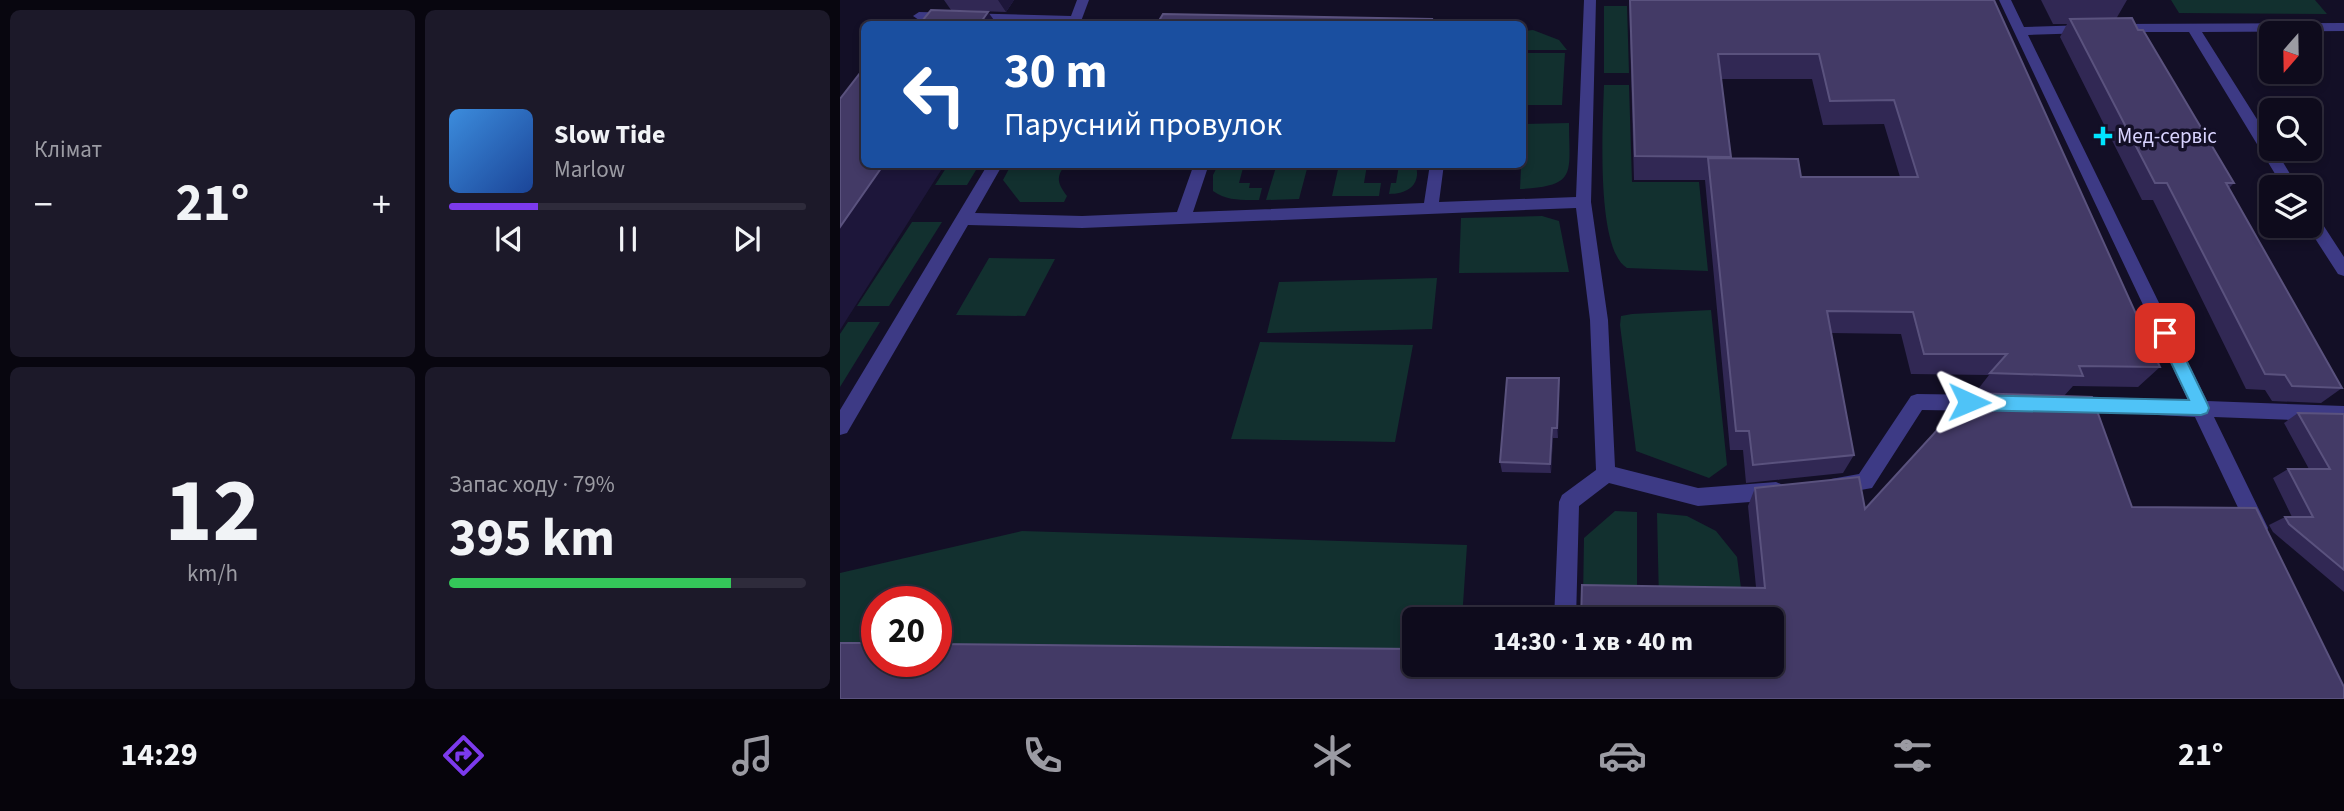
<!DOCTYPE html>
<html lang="uk">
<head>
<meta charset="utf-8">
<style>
  body { margin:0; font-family:"Source Sans 3",sans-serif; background:#1c1929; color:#f1f3f6; height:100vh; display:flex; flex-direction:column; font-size:26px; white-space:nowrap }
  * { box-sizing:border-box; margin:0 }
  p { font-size:23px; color:#9b9ba3 }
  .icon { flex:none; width:38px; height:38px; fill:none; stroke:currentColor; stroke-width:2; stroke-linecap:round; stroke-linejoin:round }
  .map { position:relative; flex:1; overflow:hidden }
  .sheet { display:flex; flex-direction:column; gap:10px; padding:10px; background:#08060f; width:840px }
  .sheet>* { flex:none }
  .guide { position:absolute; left:21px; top:21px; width:665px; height:147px; border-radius:10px; box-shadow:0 4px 10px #0003,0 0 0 2px #2e2b3b; background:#1a4fa0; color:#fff; overflow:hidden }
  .needle { width:46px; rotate:200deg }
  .tools { position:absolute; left:1419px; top:21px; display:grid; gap:14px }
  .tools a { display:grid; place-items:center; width:63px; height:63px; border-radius:10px; background:#0e0b1c; box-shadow:0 4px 10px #0003,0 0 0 2px #2e2b3b; font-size:35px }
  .speed { position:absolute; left:21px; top:586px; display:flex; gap:14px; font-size:35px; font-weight:700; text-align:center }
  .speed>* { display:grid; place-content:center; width:91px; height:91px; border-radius:50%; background:#0e0b1c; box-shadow:0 4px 10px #0003,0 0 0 2px #2e2b3b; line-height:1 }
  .speed .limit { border:10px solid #d22; background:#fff; color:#111 }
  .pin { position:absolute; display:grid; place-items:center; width:60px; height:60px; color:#fff; margin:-30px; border-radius:14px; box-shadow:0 4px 10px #0006 }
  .me { position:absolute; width:77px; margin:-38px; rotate:91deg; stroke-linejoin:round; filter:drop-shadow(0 0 5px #0008) }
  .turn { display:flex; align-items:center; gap:24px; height:147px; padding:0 28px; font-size:32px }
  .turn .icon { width:91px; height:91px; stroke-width:2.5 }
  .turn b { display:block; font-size:49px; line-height:60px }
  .big { font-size:52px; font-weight:700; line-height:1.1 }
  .sheet .tile { flex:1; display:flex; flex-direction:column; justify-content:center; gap:10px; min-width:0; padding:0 24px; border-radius:10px; background:#1c1929 }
  .sheet .dial { align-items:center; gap:0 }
  .dial b { font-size:91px; line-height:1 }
  .song { display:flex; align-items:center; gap:21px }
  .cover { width:84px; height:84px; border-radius:10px; background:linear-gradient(135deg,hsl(210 70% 55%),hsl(220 70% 35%)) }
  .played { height:7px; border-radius:4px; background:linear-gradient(90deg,#7c3aed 25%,#2e2b3b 25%) }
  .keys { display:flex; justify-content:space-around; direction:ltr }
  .heat { display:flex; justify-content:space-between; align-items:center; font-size:38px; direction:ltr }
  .charge { height:10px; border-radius:5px; background:linear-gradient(90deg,#34c759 79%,#2e2b3b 0) }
  .sheet .tiles { flex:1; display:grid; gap:10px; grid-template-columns:repeat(2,1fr) }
  .trip { position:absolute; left:562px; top:607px; width:382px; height:70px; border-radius:10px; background:#0e0b1c; box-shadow:0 4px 10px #0003,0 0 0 2px #2e2b3b; font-weight:700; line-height:70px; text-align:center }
  .menu { display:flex; height:112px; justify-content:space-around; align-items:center; background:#06040b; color:#9b9ba3 }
  .menu .icon { width:49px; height:49px }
  .menu .on { color:#7c3aed }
  .menu b { font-size:32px; color:#f1f3f6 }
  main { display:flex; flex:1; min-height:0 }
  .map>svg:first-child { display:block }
  .green { fill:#12302f }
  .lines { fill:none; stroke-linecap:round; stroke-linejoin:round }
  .minor { fill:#3d3a85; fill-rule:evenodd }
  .wall { fill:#312854; fill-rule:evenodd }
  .shaded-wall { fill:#1d163a }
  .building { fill:#433a66; stroke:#5a527e; stroke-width:2 }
  .route { fill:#4fc3f7; stroke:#337fa1; stroke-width:2 }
  .poi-dot { fill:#00e5ff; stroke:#130f26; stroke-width:2.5 }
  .labels { text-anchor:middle; stroke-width:7; stroke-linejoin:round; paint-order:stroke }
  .poi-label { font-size:21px; fill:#d9d4ff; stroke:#130f26; text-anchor:start }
</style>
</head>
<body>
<main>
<section class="sheet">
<div class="tiles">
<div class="tile"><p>Клімат</p>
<div class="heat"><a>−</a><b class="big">21°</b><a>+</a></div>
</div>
<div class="tile">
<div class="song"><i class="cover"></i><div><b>Slow Tide</b><p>Marlow</p></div></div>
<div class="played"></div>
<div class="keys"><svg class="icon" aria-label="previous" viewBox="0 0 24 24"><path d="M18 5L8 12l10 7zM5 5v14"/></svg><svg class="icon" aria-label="pause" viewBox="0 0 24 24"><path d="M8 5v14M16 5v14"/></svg><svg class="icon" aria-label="next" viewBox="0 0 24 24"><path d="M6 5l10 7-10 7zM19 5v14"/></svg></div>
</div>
<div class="tile dial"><b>12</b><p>km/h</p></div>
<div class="tile"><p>Запас ходу · 79%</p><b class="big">395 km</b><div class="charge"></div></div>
</div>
</section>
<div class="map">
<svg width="1504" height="699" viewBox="0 0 1504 699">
  <rect width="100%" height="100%" fill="#130f26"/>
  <path class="green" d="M1331,0H1475L1487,14L1339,13Z
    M764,6H787L789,73H764Z
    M693,30L719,40L727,50H683V31Z
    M683,53H725L722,105H683Z
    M764,85H789L792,182H859L868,271L787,268C755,249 763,121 764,85Z
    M729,123C729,174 738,186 680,189L683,124Z
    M404,164L399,183H410L409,188H422L419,200C402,200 387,201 373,191V175L378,165Z
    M413,164L468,165L459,199L426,200L436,167H412Z
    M108,165V164L139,165L127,185H95Z
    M171,165H225C216,177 217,183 227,196L224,202H180L163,180Z
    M499,165H527L524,183H541L539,196H492Z
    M559,165H576C581,185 568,194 549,194L551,183H556Z
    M702,216L719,221L729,272L619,273L621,218Z
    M72,222H102L49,306H17Z
    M149,258L215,259L185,316L116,315Z
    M597,278L592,329L427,333L439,282Z
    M871,310L887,465L869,478L796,451L780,325L781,316L792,314Z
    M8,322H40L0,387V334Z
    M420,342L573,345L555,442L391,439Z
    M775,511L797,512V600H743L744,538Z
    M817,513L847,516L876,531L897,557L905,619L819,601Z
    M182,531L627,545L622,619L574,620V653L96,649V602H37V649L0,648V573Z"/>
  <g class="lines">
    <path class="minor" d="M237,0H249L240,24L79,20L73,16L79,12L231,16Z
      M744,0H756L751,202L768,320L775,467L858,488L936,482L943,485L946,491L943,497L936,500L858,506L769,483L739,506L736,620H714L719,502L722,495L756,470L750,320L736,208L242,228L128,225L7,433L0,435V410L148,164H163L135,213L242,216L337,212L354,164H369L353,212L584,203L590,164H604L599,202L736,197Z
      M1159,0H1171L1184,27L1248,25L1254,29L1248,33L1188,35L1367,401L1504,406V422L1374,417L1428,528L1425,535L1418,538L1411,535L1355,417L1225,410L1222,404L1225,398L1231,396L1348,400Z
      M1504,23V31L1362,32L1432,143V149H1435L1458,187H1443L1349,32H1276L1270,28L1276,24Z
      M1470,212L1476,214L1504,257V276L1498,274L1467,226H1470Z
      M1077,394L1147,395L1153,397L1156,403L1153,409L1147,411L1082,410L1032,488L998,494L991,491L988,485L991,479L1019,474L1071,396Z"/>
  </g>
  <path class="wall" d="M104,0H174L166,12L111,10Z
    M789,0H1154L1320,367L1298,387L1233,386L1224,396L1135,393L1149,375L1071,374L1061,334L991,333L1014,455L1003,473L906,483L903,450H890L865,180H794ZM881,79H972L983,125L1044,124L1060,177H961L890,158Z
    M1201,0H1287L1276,19L1298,30L1394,183L1389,188L1502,388L1481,403L1432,401L1425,390L1406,389L1313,200H1302L1220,37L1227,24H1213Z
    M624,164H672V170L625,168Z
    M719,378L718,438H713L711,473L662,472L660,462Z
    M1458,413L1504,414V592L1433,532L1429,525L1445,517H1452L1433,478L1448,469H1469L1444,423Z
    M1019,477L931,665L916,587L908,506L915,488Z"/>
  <path class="shaded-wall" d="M158,0H174L166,12Z
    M148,12L157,24H139Z
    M44,164H105L0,330V227Z
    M719,378V389L718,438L717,428Z
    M712,428L713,438L711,473L710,464Z"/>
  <path class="building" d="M790,0H1154L1320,367L1239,366L1243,376L1150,373L1167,354H1084L1073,312L987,311L1014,455L913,465L909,431H896L868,158L958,159L961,177H1078L1054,100L990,101L979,54H878L891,157L795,156Z
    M91,10L148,12L141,22L82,21Z
    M323,14L592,19L591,24H317Z
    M1292,18L1298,30H1303L1394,183H1386L1502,388L1452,386L1445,375L1425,374L1327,183H1315L1230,19Z
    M61,21L143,22L141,24H59Z
    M24,68V164H44L0,227V99Z
    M667,378H719L717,428H712L710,464L660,462Z
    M1131,393L1252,397L1292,507L1416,508L1504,687V699H0V643H37V662H96V644L574,649V665H931V620H741L742,585L925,588L915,488L1019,477L1025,509Z
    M1458,413L1504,414V570L1449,524L1445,517H1473L1448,469H1490Z"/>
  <path class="route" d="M1325,327L1331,329L1367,403L1369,408L1367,413L1361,415L1129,410L1123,407L1120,402L1123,397L1129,395L1349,400L1317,333Z"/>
  <path class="poi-dot" d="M1259.5 125.5h7v7h7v7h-7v7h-7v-7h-7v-7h7z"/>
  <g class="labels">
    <g class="poi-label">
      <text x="1277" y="143">Мед-сервіс</text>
    </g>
  </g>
</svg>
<div class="tools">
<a><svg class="needle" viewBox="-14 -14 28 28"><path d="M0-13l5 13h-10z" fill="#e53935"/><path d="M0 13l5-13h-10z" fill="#9b9ba3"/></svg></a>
<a><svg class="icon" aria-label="search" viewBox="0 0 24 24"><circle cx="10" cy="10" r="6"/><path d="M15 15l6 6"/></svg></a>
<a><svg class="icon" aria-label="layers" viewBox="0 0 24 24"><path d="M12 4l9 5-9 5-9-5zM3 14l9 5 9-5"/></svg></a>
</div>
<div class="speed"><div class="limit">20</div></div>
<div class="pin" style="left:1325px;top:333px;background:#d93025"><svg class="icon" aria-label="arrive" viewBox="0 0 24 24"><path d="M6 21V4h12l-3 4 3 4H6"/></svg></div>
<svg class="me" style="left:1129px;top:402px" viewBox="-20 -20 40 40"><path d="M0-17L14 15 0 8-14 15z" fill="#4fc3f7" stroke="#fff" stroke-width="4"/></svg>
<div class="trip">14:30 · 1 хв · 40 m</div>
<div class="guide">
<div class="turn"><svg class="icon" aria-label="left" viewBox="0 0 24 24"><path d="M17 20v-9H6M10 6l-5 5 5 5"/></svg><div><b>30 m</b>Парусний провулок</div></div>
</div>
</div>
</main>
<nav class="menu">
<b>14:29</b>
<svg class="icon on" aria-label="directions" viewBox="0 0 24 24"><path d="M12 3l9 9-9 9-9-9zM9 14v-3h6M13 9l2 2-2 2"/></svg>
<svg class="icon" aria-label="music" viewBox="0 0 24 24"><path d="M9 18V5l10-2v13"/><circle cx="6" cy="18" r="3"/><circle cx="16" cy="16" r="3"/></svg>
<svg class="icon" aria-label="phone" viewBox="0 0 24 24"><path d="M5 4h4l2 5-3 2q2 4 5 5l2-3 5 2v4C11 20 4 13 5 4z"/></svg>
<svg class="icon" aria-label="climate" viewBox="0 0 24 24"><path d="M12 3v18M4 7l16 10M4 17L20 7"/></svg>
<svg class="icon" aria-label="car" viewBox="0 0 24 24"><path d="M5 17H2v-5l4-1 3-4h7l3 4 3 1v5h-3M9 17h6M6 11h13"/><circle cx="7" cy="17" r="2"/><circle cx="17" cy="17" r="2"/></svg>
<svg class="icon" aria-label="filters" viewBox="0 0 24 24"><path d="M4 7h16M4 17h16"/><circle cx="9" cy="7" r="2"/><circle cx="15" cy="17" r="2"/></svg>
<b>21°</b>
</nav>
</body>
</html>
